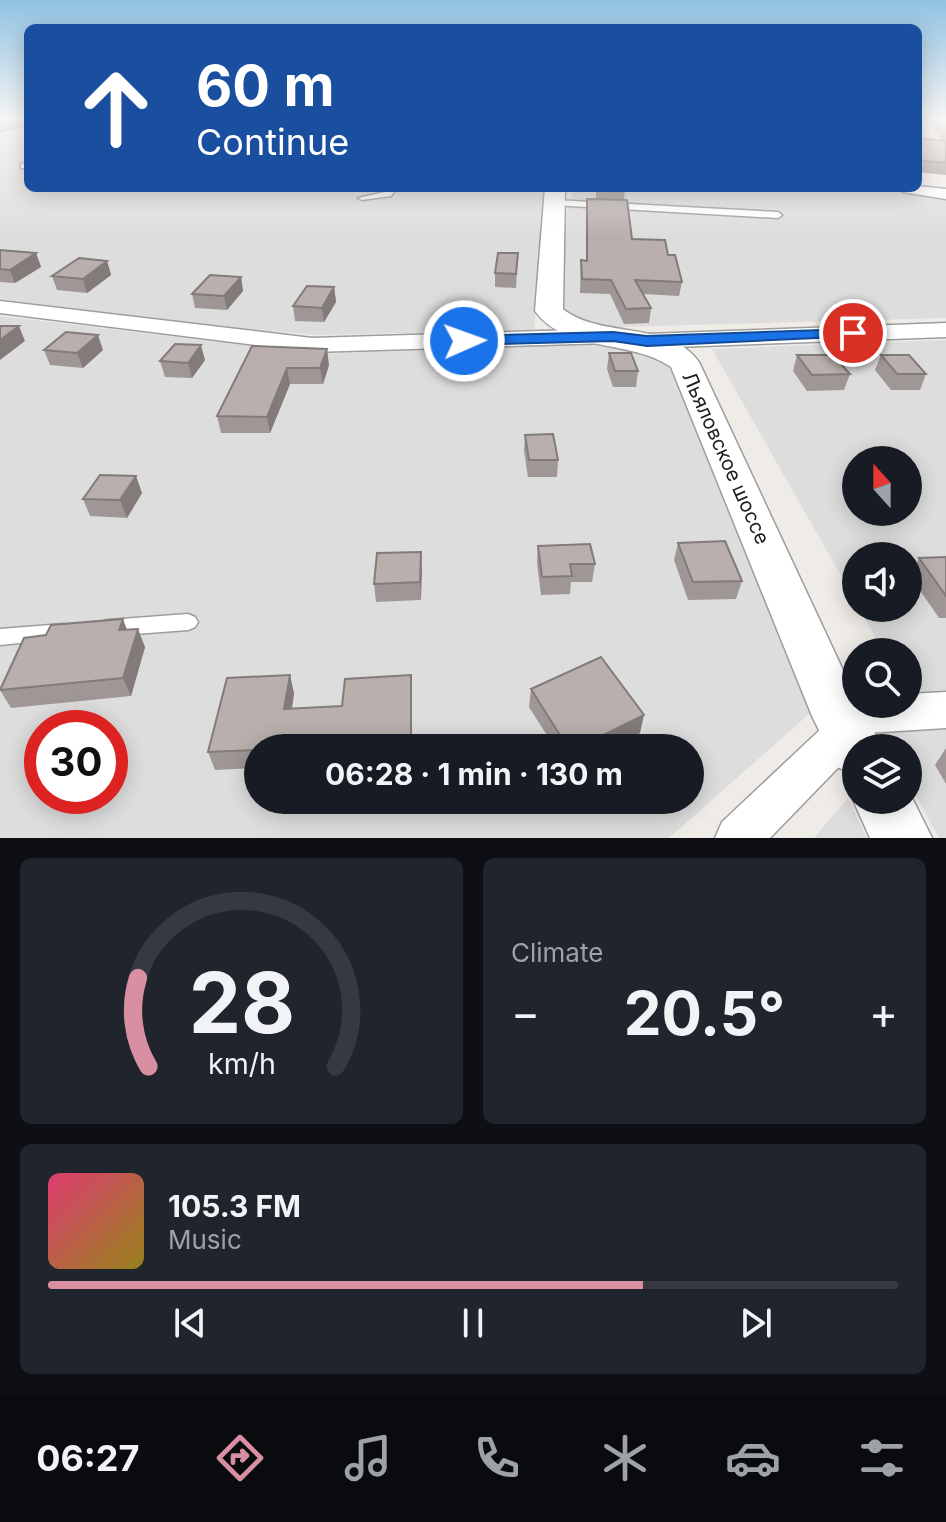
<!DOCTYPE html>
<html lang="en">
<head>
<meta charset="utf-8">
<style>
  body { margin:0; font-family:Inter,sans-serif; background:#20242c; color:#f1f3f6; height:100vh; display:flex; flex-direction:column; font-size:30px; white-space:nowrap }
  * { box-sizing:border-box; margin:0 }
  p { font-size:26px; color:#9ea1a6 }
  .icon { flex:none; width:44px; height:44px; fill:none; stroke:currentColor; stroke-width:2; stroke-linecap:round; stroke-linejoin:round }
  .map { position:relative; height:838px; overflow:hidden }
  .sheet { display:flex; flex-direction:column; gap:20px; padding:20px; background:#0d0f14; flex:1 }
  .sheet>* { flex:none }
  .top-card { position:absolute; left:24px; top:24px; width:898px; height:168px; border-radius:12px; box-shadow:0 4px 20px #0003; background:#1a4fa0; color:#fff; overflow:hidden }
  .needle { width:52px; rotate:339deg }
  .fabs { position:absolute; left:842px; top:446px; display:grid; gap:16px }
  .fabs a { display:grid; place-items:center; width:80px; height:80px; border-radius:50%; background:#171b24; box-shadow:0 4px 20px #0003; font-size:40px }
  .speed { position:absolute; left:24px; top:710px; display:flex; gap:16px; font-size:40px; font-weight:700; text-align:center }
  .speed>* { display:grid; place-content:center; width:104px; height:104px; border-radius:50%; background:#171b24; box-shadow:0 4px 20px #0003; line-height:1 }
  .speed .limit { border:12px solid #d22; background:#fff; color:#111 }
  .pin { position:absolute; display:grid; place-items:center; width:68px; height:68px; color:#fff; margin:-34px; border:4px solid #fff; border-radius:50%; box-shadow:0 2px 8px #0007 }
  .me { position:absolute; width:88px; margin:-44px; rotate:88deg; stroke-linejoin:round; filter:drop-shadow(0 0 6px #0008) }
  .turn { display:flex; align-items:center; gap:28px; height:168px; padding:0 40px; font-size:36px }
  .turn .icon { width:104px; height:104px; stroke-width:2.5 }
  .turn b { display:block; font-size:56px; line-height:68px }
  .big { font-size:60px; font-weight:700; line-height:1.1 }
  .sheet .tile { flex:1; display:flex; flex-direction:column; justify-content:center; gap:12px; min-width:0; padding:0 28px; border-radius:12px; background:#20242c }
  .sheet .dial { align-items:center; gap:0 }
  .dial svg { height:208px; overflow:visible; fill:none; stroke:#363941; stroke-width:7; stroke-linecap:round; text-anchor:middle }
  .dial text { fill:#f1f3f6; stroke:none }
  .song { display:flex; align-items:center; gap:24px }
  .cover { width:96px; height:96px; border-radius:12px; background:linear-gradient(135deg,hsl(340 70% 55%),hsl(50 70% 35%)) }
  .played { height:8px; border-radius:4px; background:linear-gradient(90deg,#d98fa2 70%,#363941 70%) }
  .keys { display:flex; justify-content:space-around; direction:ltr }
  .heat { display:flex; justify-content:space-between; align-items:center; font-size:44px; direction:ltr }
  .sheet .tiles { flex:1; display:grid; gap:20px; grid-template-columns:1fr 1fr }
  .tile:last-child { grid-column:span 2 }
  .trip { position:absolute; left:244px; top:734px; width:460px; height:80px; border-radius:40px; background:#171b24; box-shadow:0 4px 20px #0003; font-weight:700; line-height:80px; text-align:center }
  .dock { display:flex; height:128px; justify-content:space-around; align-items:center; background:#090b0e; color:#9ea1a6 }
  .dock .icon { width:56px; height:56px }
  .dock .current { color:#d98fa2 }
  .dock b { font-size:36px; color:#f1f3f6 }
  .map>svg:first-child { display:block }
  .residential { fill:#dedddd; fill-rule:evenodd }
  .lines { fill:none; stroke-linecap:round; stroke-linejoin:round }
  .service-casing { stroke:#9d9d9d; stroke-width:3 }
  .minor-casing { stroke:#9d9d9d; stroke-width:3 }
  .tertiary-casing { stroke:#9d9d9d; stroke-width:3 }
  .service { fill:#fff; fill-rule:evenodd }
  .minor { fill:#fff; fill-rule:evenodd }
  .tertiary { fill:#fff; fill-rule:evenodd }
  .wall { fill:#9f9795 }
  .shaded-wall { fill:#827b79 }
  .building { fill:#b9b0ad; stroke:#827b79; stroke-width:2 }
  .route { fill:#1a73e8; stroke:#114b97; stroke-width:2 }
  .labels { text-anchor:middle; stroke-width:8; stroke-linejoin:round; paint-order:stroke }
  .street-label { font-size:20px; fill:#202020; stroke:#fff }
</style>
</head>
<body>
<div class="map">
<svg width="946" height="838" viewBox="0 0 946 838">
  <rect width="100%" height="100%" fill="#efebe7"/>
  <path class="residential" d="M0,120H28V188H547L534,330L318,335L215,326L0,299Z
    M574,188H880L946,196V318L613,327L579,319L561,305L567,212Z
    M0,316L318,354L623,343L670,365L817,707L669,838H0ZM42,728H110V796H42ZM258,748H690V800H258Z
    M946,340V694L909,695L908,652H884L859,608H908V556H856V602L712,349ZM856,460H908V512H856Z
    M946,725V838H939L908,781V748H890L879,728Z
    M848,798L867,838H814Z"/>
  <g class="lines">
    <g class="service-casing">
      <path id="service" d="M28,162V168H21V164Z
        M389,188H397L391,196L362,200L358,198L385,192Z
        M555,200L778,212L782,215L778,218L552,205L551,203Z
        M188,614L195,617L198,622L195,627L188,630L108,636L101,634L98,628L101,622L108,620Z
        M63,624L70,626L73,632L70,638L0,645V629Z"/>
    </g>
    <g class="minor-casing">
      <path id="minor" d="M918,186L946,189V199L903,192L896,188H918Z
        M0,301L312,338L609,329L620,336L609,343L312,352L0,313Z
        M946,323V337L647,348L636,341L647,334Z
        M946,692V728L867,733L861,744L770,838H715L722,822L823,727L818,716L824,703L838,698L856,697V704H908V694Z"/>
    </g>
    <g class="tertiary-casing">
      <path id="tertiary" d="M545,188H565L563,309C600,339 670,320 699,362L856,698V704H859L883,748H856V775L837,767L812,716L671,367C631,339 565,353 535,311Z
        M908,790L932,838H870L853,800L856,793V800H908Z"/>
    </g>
    <use href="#service" class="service"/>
    <use href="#minor" class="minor"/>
    <use href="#tertiary" class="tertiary"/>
  </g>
  <path class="wall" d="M0,120H28V126H24L0,133Z
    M930,120H946V175L918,172V138L941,141Z
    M596,188H625L624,200L632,239L668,255L682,282L679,296L643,294L651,308L649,323L624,324L610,294L580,293L581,260L586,261L587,199H596Z
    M0,250L36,253L41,267L15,283L0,282Z
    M518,253L516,288L495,287V273Z
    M107,261L111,275L87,293L57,290L52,276Z
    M241,277L243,291L227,310L195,308L192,294Z
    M334,287L336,302L324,322L295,321L293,306Z
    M252,346L329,365L323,384H290L270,433H221L217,416Z
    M44,350H103L83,368L50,365Z
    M609,353L638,371L636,387H613L607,369Z
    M797,355L850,374L844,390L807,391L793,371Z
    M881,355L926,374L920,390H891L875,370Z
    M205,360L192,378L165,377L160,361Z
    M525,435L558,460L557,477H528L524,451Z
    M142,493L127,518L90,516L83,499Z
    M678,543L742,581L736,599L688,600L674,560Z
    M538,546L595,564L592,582H571L570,594L541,595L537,563Z
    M421,552V600L376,602L374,584Z
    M946,557V618H939L910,576L919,558Z
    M127,629L145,647L131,696L11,708L0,690L46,635Z
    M531,689L640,733L610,748H555L529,707Z
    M294,693L292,709L342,706L412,693V748H258V768L215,770L208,752Z
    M946,748V784L935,765Z"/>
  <path class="shaded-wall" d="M8,120H22L24,126L0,133V122Z
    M36,253L41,267L15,283L10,270Z
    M107,261L111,275L87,293L83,279Z
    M241,277L243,291L227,310L224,296Z
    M334,287L336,302L324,322L322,308Z
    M19,326L25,341L0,360V340Z
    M98,335L103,350L83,368L77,353Z
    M201,345L205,360L192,378L188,363Z
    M327,349L329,365L323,384L320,368Z
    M287,368L290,384L270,433L267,417Z
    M136,476L142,493L127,518L120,500Z
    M421,552L422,570L421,600L420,582Z
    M123,619L130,638L119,630Z
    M138,629L145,647L131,696L123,678Z
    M290,675L294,693L289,727L284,709Z
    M411,675L412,693V748L411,742Z
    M644,715L640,733L610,748H577Z"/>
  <path class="building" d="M938,120H946V132L945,131Z
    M918,138L946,141V163L918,160Z
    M587,199L627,200L632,239L665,240L668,255H675L682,282L635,280L651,308L626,309L611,280L582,279L581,260L587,261Z
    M0,250L36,253L10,270L0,269Z
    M498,253H518L516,274L495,273Z
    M79,258L107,261L83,279L52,276Z
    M210,275L241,277L224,296L192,294Z
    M307,286L334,287L322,308L293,306Z
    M0,326H19L0,340Z
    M66,332L98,335L77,353L44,350Z
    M175,344L201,345L188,363L160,361Z
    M252,346L327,349L320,368H287L267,417L217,416Z
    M609,353H631L638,371H615Z
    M797,355H833L850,374L812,375Z
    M881,355H909L926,374H897Z
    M553,434L558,460H529L525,435Z
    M100,475L136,476L120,500L83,499Z
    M725,541L742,581L693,582L678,543Z
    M590,544L595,564H570L572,576L542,577L538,546Z
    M421,552L420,582L374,584L377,553Z
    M946,557V596L919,558Z
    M123,619L119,630L138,629L123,678L0,690L24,638L46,635L51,625Z
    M601,657L644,715L577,748H568L531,689Z
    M290,675L284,709L342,706L345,679L411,675V742L290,748H258V750L208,752L227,678Z"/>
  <linearGradient id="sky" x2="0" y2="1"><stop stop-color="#90c2e2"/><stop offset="0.51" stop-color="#f8f6f4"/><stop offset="1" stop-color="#f8f6f4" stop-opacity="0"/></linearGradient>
  <rect width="946" height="237" fill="url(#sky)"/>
  <path class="route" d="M853,329L861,333L859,336L647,346L613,341L464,345L456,341L464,336L613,332L647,336Z"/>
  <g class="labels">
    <g class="street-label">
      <text transform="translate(726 458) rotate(66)" y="7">Льяловское шоссе</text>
    </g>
  </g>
</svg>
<div class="fabs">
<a><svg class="needle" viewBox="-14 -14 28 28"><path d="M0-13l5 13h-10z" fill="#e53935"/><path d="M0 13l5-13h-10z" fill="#9ea1a6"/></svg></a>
<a><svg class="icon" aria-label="sound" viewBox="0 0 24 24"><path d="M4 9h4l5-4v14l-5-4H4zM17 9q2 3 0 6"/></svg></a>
<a><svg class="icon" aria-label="search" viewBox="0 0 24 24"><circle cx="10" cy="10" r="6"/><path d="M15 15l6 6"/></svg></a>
<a><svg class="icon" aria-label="layers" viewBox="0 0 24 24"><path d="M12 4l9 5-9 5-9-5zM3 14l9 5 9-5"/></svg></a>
</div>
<div class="speed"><div class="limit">30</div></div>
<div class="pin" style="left:853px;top:333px;background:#d93025"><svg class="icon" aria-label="arrive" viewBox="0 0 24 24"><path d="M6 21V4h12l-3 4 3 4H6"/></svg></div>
<svg class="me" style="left:464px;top:341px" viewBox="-20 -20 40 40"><circle r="17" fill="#1a73e8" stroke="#fff" stroke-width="3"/><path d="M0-11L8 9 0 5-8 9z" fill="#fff"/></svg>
<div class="trip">06:28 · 1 min · 130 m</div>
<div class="top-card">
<div class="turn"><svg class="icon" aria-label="ahead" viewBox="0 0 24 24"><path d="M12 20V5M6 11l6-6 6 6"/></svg><div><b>60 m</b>Continue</div></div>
</div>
</div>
<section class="sheet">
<div class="tiles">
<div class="tile dial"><svg viewBox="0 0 100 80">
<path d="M14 69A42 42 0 1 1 86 69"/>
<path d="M14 69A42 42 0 0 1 10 35" stroke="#d98fa2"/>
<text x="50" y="56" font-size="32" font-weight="700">28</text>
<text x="50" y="72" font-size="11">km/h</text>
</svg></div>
<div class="tile"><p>Climate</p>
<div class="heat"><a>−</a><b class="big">20.5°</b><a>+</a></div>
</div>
<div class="tile">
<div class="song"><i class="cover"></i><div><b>105.3 FM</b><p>Music</p></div></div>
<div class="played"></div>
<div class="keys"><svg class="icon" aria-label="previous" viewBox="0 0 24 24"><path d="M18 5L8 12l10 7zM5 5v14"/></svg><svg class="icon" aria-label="pause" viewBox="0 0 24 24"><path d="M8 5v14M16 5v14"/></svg><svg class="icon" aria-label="next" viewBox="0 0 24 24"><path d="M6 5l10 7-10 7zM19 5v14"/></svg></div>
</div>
</div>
</section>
<nav class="dock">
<b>06:27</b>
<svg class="icon current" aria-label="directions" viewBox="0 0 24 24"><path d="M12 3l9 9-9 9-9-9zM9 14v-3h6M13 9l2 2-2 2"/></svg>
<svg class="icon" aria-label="music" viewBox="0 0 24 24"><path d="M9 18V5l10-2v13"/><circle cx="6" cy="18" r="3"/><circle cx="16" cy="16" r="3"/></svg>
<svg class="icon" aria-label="phone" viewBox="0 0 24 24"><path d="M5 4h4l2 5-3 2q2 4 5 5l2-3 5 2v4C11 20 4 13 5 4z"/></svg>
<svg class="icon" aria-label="climate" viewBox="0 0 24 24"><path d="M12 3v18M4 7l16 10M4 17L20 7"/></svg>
<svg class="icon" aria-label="car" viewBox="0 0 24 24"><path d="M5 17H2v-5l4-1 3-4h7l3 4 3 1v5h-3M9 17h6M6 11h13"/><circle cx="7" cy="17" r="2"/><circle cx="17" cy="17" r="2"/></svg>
<svg class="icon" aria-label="filters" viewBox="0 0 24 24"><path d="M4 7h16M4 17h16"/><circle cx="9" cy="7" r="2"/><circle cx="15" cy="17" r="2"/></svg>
</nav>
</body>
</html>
